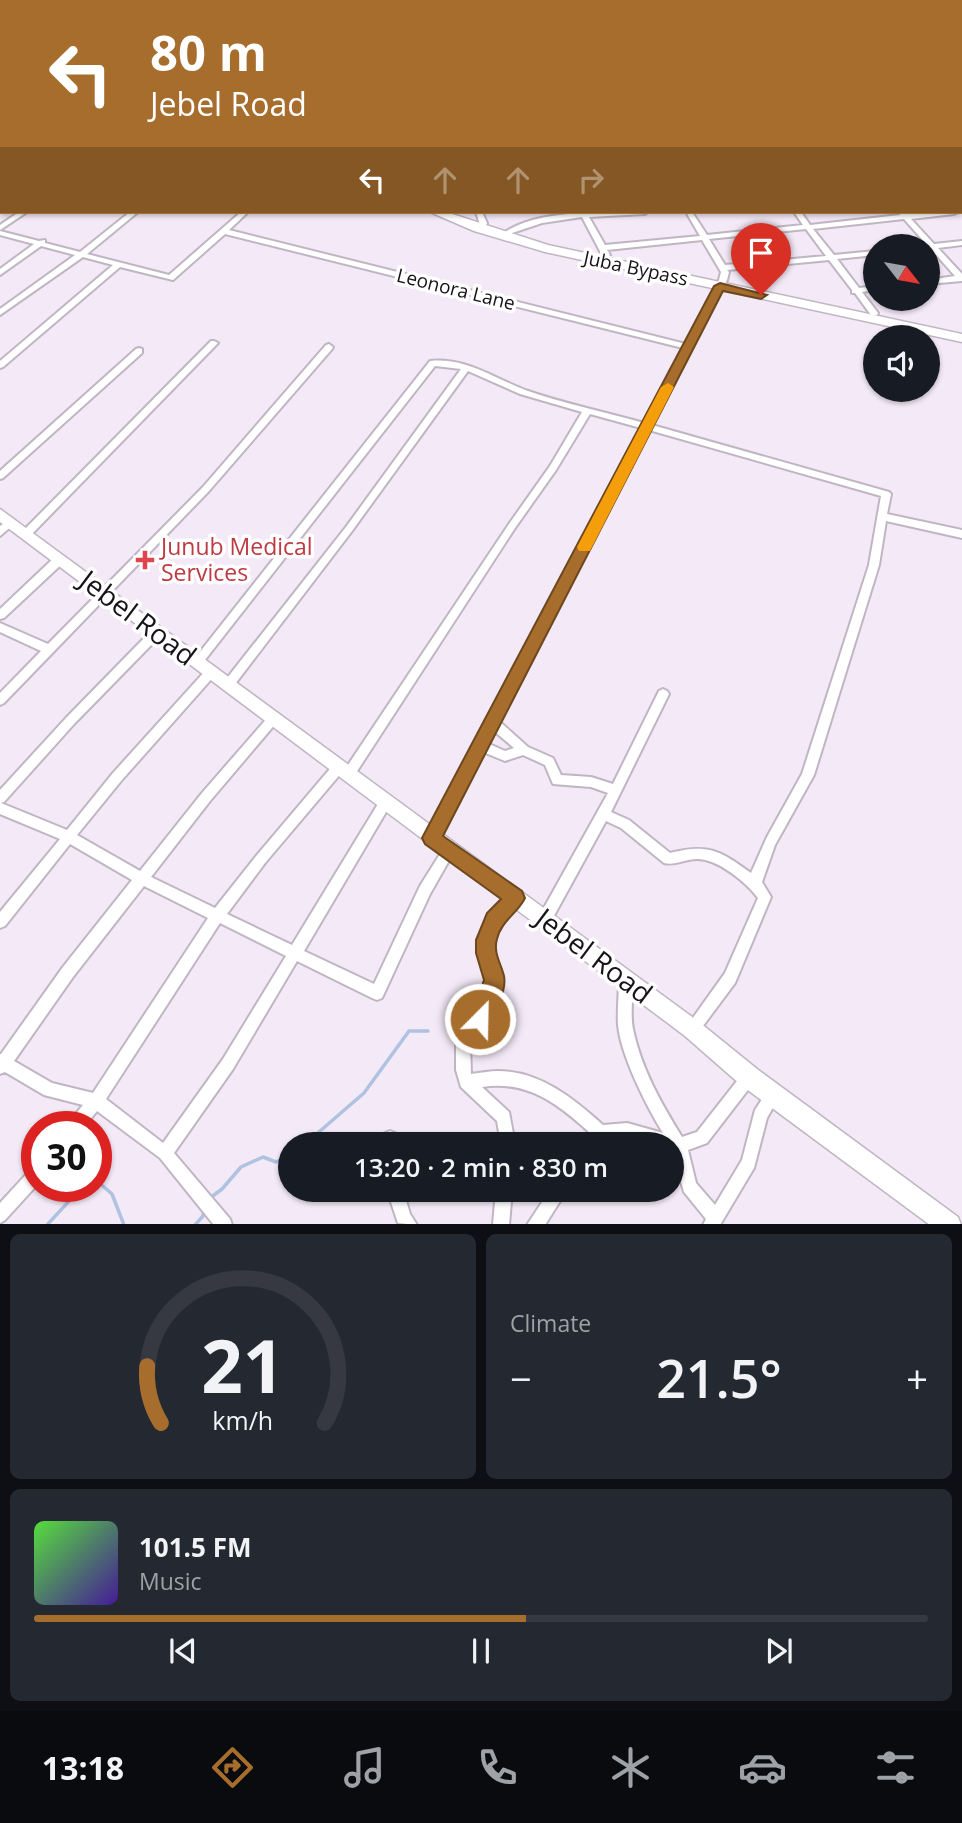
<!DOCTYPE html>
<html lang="en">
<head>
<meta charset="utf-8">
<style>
  body { margin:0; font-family:"Open Sans",sans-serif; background:#242831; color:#f1f3f6; height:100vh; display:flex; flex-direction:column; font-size:26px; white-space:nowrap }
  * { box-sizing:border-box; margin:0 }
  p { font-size:23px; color:#9ea1a6 }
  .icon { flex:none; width:38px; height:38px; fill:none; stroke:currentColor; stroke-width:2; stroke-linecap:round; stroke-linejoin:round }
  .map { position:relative; height:1224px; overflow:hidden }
  .details { display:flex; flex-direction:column; gap:10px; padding:10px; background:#0d0f14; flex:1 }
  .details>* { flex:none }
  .top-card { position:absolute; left:0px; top:0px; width:962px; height:214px; box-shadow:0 2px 5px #0004; background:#a76d2d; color:#fff; overflow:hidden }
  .needle { width:46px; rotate:121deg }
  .fabs { position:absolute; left:863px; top:234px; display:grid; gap:14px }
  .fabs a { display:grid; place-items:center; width:77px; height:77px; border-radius:50%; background:#171b24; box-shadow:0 2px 5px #0004; font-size:35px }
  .speed { position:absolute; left:21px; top:1111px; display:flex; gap:14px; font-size:35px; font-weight:700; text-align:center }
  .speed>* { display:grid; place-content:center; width:91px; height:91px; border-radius:50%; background:#171b24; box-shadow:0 2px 5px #0004; line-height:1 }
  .speed .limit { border:10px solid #d22; background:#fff; color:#111 }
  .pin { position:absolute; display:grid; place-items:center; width:60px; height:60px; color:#fff; margin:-72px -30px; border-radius:50% 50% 50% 0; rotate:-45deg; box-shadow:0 0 7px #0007 }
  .pin .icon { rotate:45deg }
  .me { position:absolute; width:77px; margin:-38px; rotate:23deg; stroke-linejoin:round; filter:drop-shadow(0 0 5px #0008) }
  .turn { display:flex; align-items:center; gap:24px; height:147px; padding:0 35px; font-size:32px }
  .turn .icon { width:91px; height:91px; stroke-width:2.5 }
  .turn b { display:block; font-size:49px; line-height:60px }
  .lanes { display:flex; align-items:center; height:66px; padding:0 35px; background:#0003; justify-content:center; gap:35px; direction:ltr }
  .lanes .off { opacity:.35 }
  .big { font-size:52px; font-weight:600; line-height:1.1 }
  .details .widget { flex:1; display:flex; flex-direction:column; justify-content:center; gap:10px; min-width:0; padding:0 24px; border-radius:10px; background:#242831 }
  .details .dial { align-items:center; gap:0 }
  .dial svg { height:182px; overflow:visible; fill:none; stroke:#363941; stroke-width:7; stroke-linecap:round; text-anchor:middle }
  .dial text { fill:#f1f3f6; stroke:none }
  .song { display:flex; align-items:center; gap:21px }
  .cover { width:84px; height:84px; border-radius:10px; background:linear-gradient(135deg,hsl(110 70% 55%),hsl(260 70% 35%)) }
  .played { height:7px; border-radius:4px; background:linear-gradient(90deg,#a76d2d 55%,#363941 55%) }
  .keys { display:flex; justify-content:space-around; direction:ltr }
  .heat { display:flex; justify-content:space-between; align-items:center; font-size:38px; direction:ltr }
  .details .tiles { flex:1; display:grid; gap:10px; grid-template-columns:1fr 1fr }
  .widget:last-child { grid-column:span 2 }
  .trip { position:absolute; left:278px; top:1132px; width:406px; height:70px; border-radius:35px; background:#171b24; box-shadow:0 2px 5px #0004; font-weight:600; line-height:70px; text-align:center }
  .menu { display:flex; height:112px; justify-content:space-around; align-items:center; background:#090b0e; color:#9ea1a6 }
  .menu .icon { width:49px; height:49px }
  .menu .active { color:#a76d2d }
  .menu b { font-size:32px; color:#f1f3f6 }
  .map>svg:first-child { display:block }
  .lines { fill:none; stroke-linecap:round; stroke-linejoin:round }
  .stream { stroke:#b0c2e1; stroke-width:3.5 }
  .street-casing { stroke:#c0b6c3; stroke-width:4 }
  .secondary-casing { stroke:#c0b6c3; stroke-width:3 }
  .primary-casing { stroke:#c0b6c3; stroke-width:3 }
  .street { fill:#fff; fill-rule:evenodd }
  .secondary { fill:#fff; fill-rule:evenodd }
  .primary { fill:#fff; fill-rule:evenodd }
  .route { fill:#a76d2d; stroke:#6d471d; stroke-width:2 }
  .slow { fill:#f59e0b }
  .health-dot { fill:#e0444e; stroke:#fff; stroke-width:2.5 }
  .labels { text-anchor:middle; stroke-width:7; stroke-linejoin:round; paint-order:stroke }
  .far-street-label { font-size:19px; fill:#171318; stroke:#fff }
  .health-label { font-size:23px; fill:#be3a42; stroke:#fff; text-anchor:start }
  .near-street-label { font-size:28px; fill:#171318; stroke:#fff }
</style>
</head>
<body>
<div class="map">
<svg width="962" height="1225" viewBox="0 0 962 1225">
  <rect width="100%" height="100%" fill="#f3e9f7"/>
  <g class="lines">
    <path class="stream" d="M305,1144L364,1093L409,1031H428
      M96,1180L112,1194L124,1225
      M210,1198L222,1189L241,1167L263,1157L276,1162L290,1156
      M47,1225L83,1186
      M195,1225L203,1216L204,1209"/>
    <g class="street-casing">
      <path id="street" d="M116,0L127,2H119Z
        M308,0H314L315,2H309Z
        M362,0H368L369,2H363Z
        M415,0H421V2H415Z
        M432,0H463L458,2H429Z
        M475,0H481V2H475Z
        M529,0H535L536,2H530Z
        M577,0H583L584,2H578Z
        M629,0H635L636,2H630Z
        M678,0H684L686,2H680Z
        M736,0H742L744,2H738Z
        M794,0H800L802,2H796Z
        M892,0H898L900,2H894Z
        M935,0H941L943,2H937Z
        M961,19L962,20V24L961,23Z
        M0,40H2V44H0Z
        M962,48V53H961V49Z
        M961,65H962V70L961,69Z
        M961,94H962V98H961Z
        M961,125H962V129H961Z
        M961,157H962V163H961Z
        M0,162H2V167H0Z
        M961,179H962V183H961Z
        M19,212H27L0,230V225Z
        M130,212H138L87,254L169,275L241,212H248L229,230L686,344L719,280L721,272L702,240L607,250L610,255L606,257L602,255L582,217L542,223L509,234L505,232C526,218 555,215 580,213V212H648L645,214L589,217L605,245L700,236L686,212H692L707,235L803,225L794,212H801L810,225L900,215V212H903C912,217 944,211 958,212L954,214L911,219L934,244L962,241V245L938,248L962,274V281L928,284V280L955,276L931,249L924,247L927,245L904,219L813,229L834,255L875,251V255L837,259L859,288L875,286V290L862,292L878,313L877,315H871L855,293H852V290L829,260L727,270L729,272L727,280L652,425L889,492L891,494L887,514L962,530V538L886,521L879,565L814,775L775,845L762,882L771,897L735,983L697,1034L692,1036L687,1034L685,1029L725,973L758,898C746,882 718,859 697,859C686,859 674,866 664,863L621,828L606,821L550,923L545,925L540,923L538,919L540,915L608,793L591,787L553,784L545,765L523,755L505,761L483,752L436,842L432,844L428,842L426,838L475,742L641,428L590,414L556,470L515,528L352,779L348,780L344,779L342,775L344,771L509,524L550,466L582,412L520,394L468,371L352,531L232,688L228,689L224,688L222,685L224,682L346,527L461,369L435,366L201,665H193L192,662L430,361C466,357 495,379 528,391C566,404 605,412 644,423L683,348L225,234L173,280L120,267L3,367L0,368V361L113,265L83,257L0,315V309L75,255L41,246L0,275V269L34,244L0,235V231L39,241L45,240V243L80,252ZM806,229L826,256L725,265L709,239ZM649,430L881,496L869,565L802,774L767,837L751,873C720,851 709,843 670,853L629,820L611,812L669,694L667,691L663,689L659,691L613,784L591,777L561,775L553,758L528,747L499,721ZM494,731L514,748L505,751L487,743Z
        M476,212H482L487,223L486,225H480Z
        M211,341H214L218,343L29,537H23L21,534L23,531Z
        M329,344L333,347L332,349L209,491L4,703L0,705V693L41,651L0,632V623L48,644L203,487L326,345Z
        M139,348L142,349V353L3,478L0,479V471L136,349Z
        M11,519L14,520L16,522L14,524L0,536V526Z
        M60,555L65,559L64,562L4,618L0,619V609L56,556Z
        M157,628L161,629L162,632L161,635L74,724L4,802L1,803L67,830L113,773L207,669H215L216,672L215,675L121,781L77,835L140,871L202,793L269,716L273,714L277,716L279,719L277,722L210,801L151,877L215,908L257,855L334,764L338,763L342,764L344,768L342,772L265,863L227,914L292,945L381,799L385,798L389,799L391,803L389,807L304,951L374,984L420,886L445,846L449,844L453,846L455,850L430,894L382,998L377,1000L372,998L297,961L233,1069L174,1153L230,1219L232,1225H214L160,1158L97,1111L84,1127H67L69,1122L83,1105L44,1095L5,1072L0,1074V1054H1L63,967L132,880L70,844L5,926L0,928V912L60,839L0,814V790L66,718L153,629ZM144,886L208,918L93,1093L52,1083L14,1061L73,977ZM220,923L286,956L223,1059L163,1143L106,1099Z
        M515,892L520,894L521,898L520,902L496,930L493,953L502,980L498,996L485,1024L473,1035L470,1043L471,1074C480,1073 489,1071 498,1071C540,1071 574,1099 603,1125L627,1123L663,1133C647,1107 621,1056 618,1025C617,1010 619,995 619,980L621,975L626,973L631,975L633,980C633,995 630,1014 633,1029C641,1068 661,1103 682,1137L697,1132L744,1072L749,1070L754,1072L756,1077L754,1082L707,1143L688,1150L696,1183L715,1205L742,1160L755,1110L768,1090L773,1088L778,1090L780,1095L767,1118L754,1168L720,1225H703L706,1219L684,1192L672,1150V1144H652L627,1137L604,1140L600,1144H583L585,1139L590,1133C558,1104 528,1080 482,1087L509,1112L515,1144H501L497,1121L461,1087L456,1070V1043L462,1026L475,1014L485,995L488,980L479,953L483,927L510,894Z
        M390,1131L395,1133L397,1144H383L385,1133Z
        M37,1166V1185L5,1220L0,1223V1203L32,1168Z
        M387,1190H403L410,1214L417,1225L398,1223Z
        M496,1190H512L509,1225H493Z
        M550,1190H567L545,1225H527Z"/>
    </g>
    <g class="secondary-casing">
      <path id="secondary" d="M147,0H155L156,2H148Z
        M0,509L699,1022L757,1069L958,1217L961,1225H930L741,1085L685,1036L0,522Z"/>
    </g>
    <g class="primary-casing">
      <path id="primary" d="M181,0H193L180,2Z
        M0,69H2L0,76Z
        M430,212H446L548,245L962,334V342L545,252L474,231Z"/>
    </g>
    <use href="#street" class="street"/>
    <use href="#secondary" class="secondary"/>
    <use href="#primary" class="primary"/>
  </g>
  <path class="route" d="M720,283L767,295L761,299L723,291L443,836L522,891L525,898C518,913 501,921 497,939C493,953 501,963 504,976C507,990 493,1024 480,1030L472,1026L469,1019L484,980L476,953V940L487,913L501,899L425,844L422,838L714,286Z"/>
  <path class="slow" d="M668,383L674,387L592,547L590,551H579L577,547L661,387Z"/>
  <path class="health-dot" d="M141.5 549.5h7v7h7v7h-7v7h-7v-7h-7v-7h7z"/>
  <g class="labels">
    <g class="far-street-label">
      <text transform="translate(636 268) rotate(12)" y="7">Juba Bypass</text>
      <text transform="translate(456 289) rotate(14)" y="7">Leonora Lane</text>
    </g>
    <g class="health-label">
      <text x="161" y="555">Junub Medical<tspan x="161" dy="26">Services</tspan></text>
    </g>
    <g class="near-street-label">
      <text transform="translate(138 618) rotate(37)" y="10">Jebel Road</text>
      <text transform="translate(594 956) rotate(37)" y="10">Jebel Road</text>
    </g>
  </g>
</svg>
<div class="fabs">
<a><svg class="needle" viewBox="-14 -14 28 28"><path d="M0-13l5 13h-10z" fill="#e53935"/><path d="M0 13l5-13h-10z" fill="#9ea1a6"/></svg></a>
<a><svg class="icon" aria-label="sound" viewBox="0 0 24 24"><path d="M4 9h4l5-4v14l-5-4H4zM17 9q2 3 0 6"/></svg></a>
</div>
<div class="speed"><div class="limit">30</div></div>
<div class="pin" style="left:761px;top:295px;background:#d93025"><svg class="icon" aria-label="arrive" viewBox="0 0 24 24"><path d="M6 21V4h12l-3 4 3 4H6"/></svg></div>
<svg class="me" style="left:480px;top:1019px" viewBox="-20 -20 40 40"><circle r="17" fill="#a76d2d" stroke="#fff" stroke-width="3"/><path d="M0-11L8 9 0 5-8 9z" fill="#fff"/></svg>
<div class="trip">13:20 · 2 min · 830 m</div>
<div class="top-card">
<div class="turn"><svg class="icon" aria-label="left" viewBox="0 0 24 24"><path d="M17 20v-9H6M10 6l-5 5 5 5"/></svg><div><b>80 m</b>Jebel Road</div></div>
<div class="lanes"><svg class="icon" aria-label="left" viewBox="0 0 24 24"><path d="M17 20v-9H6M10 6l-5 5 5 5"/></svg><svg class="icon off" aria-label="ahead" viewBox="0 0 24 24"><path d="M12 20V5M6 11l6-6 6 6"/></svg><svg class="icon off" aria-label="ahead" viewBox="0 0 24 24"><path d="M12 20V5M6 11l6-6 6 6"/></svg><svg class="icon off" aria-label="right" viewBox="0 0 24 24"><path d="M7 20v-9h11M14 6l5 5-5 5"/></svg></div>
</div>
</div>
<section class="details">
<div class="tiles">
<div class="widget dial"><svg viewBox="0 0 100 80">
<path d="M14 69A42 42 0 1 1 86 69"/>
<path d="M14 69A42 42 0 0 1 8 44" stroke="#a76d2d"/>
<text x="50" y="56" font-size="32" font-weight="700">21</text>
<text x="50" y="72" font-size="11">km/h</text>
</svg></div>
<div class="widget"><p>Climate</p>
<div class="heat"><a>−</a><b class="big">21.5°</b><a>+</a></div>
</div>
<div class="widget">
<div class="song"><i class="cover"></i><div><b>101.5 FM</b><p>Music</p></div></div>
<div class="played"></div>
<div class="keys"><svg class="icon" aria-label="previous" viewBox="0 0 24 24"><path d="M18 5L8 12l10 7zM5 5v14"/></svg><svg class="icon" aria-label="pause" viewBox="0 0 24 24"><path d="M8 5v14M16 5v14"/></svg><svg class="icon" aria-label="next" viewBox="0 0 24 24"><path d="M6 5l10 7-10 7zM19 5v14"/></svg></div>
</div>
</div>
</section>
<nav class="menu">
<b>13:18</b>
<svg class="icon active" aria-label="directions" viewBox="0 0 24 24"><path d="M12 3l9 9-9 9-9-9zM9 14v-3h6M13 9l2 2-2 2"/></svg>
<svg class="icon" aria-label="music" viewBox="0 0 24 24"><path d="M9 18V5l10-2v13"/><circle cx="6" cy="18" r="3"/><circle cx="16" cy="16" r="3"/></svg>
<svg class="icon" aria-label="phone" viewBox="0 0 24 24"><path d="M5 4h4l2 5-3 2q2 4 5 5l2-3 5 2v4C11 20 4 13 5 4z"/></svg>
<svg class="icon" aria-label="climate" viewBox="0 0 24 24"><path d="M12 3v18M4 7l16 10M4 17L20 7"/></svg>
<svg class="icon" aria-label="car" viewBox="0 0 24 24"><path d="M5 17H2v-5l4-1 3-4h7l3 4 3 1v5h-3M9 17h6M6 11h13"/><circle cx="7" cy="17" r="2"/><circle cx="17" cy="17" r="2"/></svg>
<svg class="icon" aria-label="filters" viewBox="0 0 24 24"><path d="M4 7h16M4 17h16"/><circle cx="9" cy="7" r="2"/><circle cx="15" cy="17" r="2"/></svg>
</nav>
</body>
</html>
